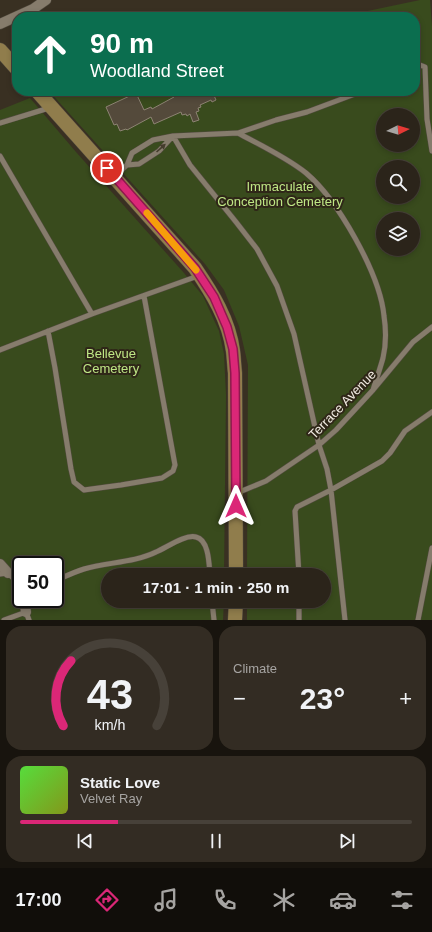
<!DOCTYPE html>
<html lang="en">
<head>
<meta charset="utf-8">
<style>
  body { margin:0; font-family:Helvetica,sans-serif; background:#332c23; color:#f1f3f6; height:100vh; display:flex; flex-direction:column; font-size:15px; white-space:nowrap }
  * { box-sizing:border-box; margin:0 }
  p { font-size:13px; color:#a6a4a2 }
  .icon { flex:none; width:22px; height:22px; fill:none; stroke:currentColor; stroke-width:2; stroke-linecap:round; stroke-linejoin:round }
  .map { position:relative; height:620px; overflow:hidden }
  .details { display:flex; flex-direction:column; gap:6px; padding:6px; background:#18140e; flex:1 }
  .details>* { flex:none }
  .banner { position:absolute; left:12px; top:12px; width:408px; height:84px; border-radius:16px; box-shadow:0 2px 6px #0003,0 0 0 1px #474139; background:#0b6e4f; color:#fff; overflow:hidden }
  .needle { width:26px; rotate:85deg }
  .buttons { position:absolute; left:376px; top:108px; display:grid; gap:8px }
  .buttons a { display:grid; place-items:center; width:44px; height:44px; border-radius:50%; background:#2b241a; box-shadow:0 2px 6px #0003,0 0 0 1px #474139; font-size:20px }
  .speed { position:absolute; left:12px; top:556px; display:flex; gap:8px; font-size:20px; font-weight:700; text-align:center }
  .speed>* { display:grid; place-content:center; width:52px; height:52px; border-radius:50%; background:#2b241a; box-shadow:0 2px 6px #0003,0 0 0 1px #474139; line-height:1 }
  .speed .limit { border:2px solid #111; border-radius:6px; background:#fff; color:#111 }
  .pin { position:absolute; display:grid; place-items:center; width:34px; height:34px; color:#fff; margin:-17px; border:2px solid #fff; border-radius:50%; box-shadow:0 1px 4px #0007 }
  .me { position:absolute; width:44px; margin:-22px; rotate:0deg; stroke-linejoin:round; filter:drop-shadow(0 0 3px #0008) }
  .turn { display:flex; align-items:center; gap:14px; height:84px; padding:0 12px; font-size:18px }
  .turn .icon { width:52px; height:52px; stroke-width:2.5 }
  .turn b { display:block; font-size:28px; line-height:34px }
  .big { font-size:30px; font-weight:600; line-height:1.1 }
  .details .widget { flex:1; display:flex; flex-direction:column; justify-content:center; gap:6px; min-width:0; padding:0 14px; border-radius:16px; background:#332c23 }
  .details .dial { align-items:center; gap:0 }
  .dial svg { height:104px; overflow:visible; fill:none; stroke:#474139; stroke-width:7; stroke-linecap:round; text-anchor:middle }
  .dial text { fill:#f1f3f6; stroke:none }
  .song { display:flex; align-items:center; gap:12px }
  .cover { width:48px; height:48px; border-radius:6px; background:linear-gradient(135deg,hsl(110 70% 55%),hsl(70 70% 35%)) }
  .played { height:4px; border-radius:2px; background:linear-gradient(90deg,#db2777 25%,#474139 25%) }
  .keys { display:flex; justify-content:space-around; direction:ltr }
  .heat { display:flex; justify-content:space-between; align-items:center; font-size:22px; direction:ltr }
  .details .tiles { flex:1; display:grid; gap:6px; grid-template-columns:1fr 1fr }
  .widget:last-child { grid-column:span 2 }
  .trip { position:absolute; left:101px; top:568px; width:230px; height:40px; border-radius:20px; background:#2b241a; box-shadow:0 2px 6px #0003,0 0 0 1px #474139; font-weight:600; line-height:40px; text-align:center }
  .menu { display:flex; height:64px; justify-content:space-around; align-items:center; background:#110e0a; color:#a6a4a2 }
  .menu .icon { width:28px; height:28px }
  .menu .on { color:#db2777 }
  .menu b { font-size:18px; color:#f1f3f6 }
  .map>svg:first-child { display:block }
  .green { fill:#394b1d; fill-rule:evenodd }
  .building { fill:#544a3b; stroke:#8d8373 }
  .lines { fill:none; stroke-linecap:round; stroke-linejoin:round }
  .lane-casing { stroke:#524b3f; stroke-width:6 }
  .street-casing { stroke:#524b3f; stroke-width:11 }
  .secondary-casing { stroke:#524b3f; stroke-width:15 }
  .lane { stroke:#867c6c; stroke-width:5 }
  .street { stroke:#867c6c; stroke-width:10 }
  .secondary { stroke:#907d4c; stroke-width:14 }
  .oneway { fill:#453c2d }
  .route-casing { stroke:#8e194d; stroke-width:10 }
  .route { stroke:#db2777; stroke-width:7 }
  .slow { stroke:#f59e0b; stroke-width:7 }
  .labels { text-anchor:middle; stroke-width:4; stroke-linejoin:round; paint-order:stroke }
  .park-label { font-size:13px; fill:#bee685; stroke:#2f2718 }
  .street-label { font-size:13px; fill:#f1ebe2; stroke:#2f2718 }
</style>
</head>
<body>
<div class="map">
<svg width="432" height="620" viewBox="0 0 432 620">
  <rect width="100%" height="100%" fill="#393022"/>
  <path class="green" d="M420,0H430L432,26V620H247V601H324V575H247L248,365L239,326L224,290L205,264L49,91H415V17H339ZM383,115H413V145H383ZM383,167H413V197H383ZM383,219H413V249H383Z
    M30,98L76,152L184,273L203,296L219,331L224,354L226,395L224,575H108V601H224L223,620H0V110ZM21,565H55V599H21Z"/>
  <path class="building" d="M175,91H212L216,100L212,102L211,100L200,105L201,107L198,108L199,111L196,112L199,120L193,122L190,114L187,116L186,114L182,115L181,112L154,124L151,117L127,130L126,129L120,131L117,124L114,125L106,107L136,93L144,110L151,107L152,109L174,97L173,93L176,92Z"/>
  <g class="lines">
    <g class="lane-casing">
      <path id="lane" d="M415,66L420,65L425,67L427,119L432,151
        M363,91L307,112L276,120L238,133C260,145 286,157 306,173C338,200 380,274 384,316C386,329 386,345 383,358C380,369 376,380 373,390
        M0,123L49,108
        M238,133L173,136L190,165L236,222L257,249L277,286L294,334L319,445L327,469L331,490L382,461L390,453L405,431L432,412
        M0,156L92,314L198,276
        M115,176L127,165L132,153L153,140L173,136L159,151L139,164L127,165
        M48,331L55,368L71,469L74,482L84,490L121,485L162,478L173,471L175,465L144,296
        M0,350L92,314
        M237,493L266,481L319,445L336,430L373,390L413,342L432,327
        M0,574L8,573L16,581L21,591
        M299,575L295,511L297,507L331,490L345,620
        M55,581C64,577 74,572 84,569C107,562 134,563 156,552C166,548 185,534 196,537C209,540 209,564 210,575
        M212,601L214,620
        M4,620L26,612L29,620
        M299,620V601
        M418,620L432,548"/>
    </g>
    <g class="street-casing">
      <path id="street" d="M0,24L33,9L46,0
        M0,564L8,573
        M24,599L26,612"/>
    </g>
    <g class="secondary-casing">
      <path id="secondary" d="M0,50L17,69
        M37,91L195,268C212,293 229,320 233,351C234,358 234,365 235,373L236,575
        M235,620L236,601"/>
    </g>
    <use href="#lane" class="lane"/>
    <use href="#street" class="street"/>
    <use href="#secondary" class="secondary"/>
  </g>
  <defs><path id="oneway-solid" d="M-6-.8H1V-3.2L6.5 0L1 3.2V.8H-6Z"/></defs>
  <use class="oneway" href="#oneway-solid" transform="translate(161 148) rotate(-42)"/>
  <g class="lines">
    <g class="route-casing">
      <path id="route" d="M107,168L195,268L214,297L227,327L233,349L235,373L236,506"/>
    </g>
    <use href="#route" class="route"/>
    <path class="slow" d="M147,213L196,270"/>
  </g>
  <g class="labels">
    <g class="park-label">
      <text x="280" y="191">Immaculate<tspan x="280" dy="15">Conception Cemetery</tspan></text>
      <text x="111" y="358">Bellevue<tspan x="111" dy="15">Cemetery</tspan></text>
    </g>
    <g class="street-label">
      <text transform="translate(342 404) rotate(-46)" y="5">Terrace Avenue</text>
    </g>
  </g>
</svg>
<div class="buttons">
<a><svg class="needle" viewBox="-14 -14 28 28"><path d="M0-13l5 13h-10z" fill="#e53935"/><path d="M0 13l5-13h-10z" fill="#a6a4a2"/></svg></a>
<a><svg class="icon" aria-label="search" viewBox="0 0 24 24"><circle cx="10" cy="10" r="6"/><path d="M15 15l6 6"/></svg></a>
<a><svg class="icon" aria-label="layers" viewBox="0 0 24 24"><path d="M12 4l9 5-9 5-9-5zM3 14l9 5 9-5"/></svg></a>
</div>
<div class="speed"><div class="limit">50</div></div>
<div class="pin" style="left:107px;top:168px;background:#d93025"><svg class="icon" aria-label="arrive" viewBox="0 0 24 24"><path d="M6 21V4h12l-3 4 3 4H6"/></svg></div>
<svg class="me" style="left:236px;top:506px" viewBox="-20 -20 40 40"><path d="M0-17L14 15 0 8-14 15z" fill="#db2777" stroke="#fff" stroke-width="4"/></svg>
<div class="trip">17:01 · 1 min · 250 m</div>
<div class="banner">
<div class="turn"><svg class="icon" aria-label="ahead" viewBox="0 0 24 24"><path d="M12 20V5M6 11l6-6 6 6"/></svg><div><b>90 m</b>Woodland Street</div></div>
</div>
</div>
<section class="details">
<div class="tiles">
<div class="widget dial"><svg viewBox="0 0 100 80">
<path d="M14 69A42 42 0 1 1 86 69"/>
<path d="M14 69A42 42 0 0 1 20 19" stroke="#db2777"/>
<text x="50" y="56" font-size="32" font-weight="700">43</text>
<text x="50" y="72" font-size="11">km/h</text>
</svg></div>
<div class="widget"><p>Climate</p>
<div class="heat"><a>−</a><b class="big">23°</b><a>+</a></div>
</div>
<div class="widget">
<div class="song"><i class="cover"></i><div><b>Static Love</b><p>Velvet Ray</p></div></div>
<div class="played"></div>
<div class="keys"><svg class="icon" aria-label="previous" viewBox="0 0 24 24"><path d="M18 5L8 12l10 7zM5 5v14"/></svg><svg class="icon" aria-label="pause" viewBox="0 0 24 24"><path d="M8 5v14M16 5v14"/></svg><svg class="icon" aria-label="next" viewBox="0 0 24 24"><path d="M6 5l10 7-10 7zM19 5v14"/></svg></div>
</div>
</div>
</section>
<nav class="menu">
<b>17:00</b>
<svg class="icon on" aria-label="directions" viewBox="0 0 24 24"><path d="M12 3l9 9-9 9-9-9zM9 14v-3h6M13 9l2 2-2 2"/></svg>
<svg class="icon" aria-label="music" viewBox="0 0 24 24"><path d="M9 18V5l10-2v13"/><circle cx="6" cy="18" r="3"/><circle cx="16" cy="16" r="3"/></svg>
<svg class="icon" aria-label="phone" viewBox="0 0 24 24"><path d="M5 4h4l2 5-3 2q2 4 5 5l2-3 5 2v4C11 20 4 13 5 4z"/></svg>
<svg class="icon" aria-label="climate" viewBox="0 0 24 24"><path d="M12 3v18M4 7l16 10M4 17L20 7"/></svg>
<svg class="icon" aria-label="car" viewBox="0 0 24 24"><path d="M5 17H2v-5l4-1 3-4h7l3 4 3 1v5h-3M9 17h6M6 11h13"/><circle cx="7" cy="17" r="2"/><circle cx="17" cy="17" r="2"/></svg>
<svg class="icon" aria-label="filters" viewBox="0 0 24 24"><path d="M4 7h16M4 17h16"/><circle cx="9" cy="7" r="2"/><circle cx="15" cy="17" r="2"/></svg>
</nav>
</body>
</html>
